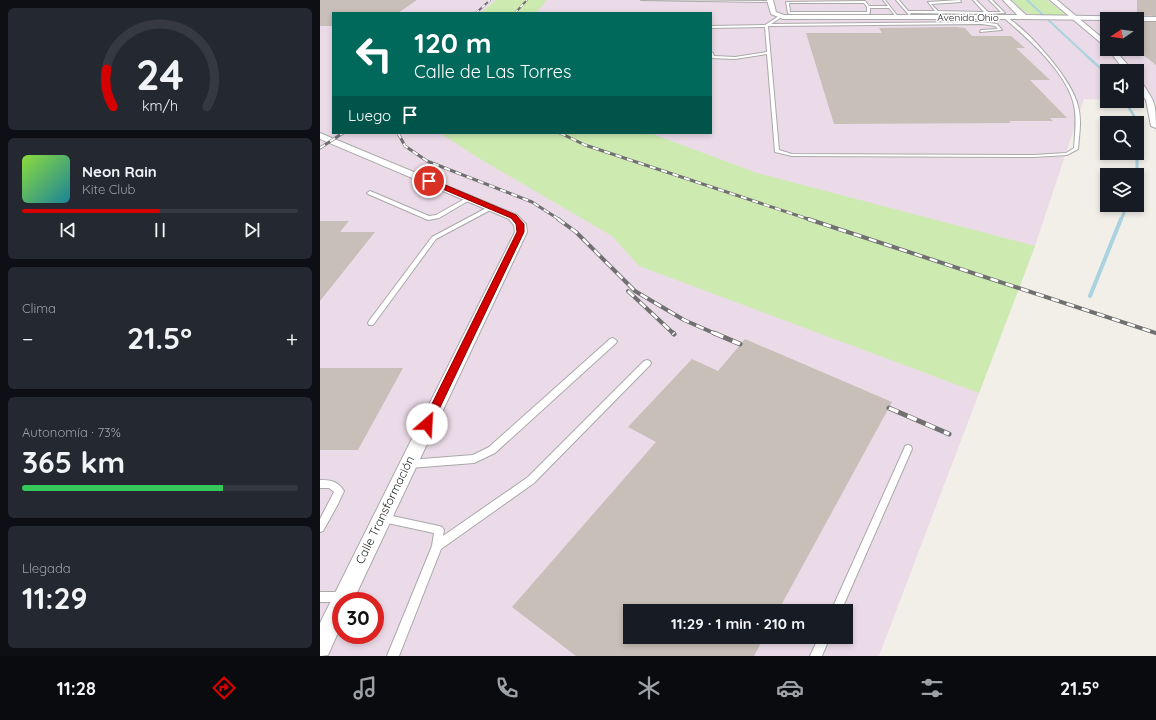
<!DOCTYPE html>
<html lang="es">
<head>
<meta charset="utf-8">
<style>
  body { margin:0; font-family:Quicksand,sans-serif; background:#242831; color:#f1f3f6; height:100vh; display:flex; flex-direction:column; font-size:15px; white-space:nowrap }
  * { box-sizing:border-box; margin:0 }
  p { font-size:13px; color:#9ea1a6 }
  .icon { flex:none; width:22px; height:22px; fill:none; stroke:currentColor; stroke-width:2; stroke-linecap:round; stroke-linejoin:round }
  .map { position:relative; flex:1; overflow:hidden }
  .side { display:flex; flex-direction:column; gap:8px; padding:8px; background:#0d0f14; width:320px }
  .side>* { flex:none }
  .guide { position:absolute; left:12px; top:12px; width:380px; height:122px; border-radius:0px; box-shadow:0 2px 6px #0003; background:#00695c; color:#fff; overflow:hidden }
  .needle { width:26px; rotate:257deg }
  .fabs { position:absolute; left:780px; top:12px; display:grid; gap:8px }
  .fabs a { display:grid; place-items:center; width:44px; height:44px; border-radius:0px; background:#171b24; box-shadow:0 2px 6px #0003; font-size:20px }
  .speed { position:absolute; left:12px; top:592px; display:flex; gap:8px; font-size:20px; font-weight:700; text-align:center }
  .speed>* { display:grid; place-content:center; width:52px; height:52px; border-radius:50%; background:#171b24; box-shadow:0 2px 6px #0003; line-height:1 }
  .speed .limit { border:6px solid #d22; background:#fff; color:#111 }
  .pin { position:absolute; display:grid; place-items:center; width:34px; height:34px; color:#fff; margin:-17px; border:2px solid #fff; border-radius:50%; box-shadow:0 1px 4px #0007 }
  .me { position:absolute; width:44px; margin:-22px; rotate:26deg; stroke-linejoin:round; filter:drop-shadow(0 0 3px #0008) }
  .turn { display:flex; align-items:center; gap:14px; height:84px; padding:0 16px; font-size:18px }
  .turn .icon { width:52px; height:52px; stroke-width:2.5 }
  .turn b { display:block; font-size:28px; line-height:34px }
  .then { display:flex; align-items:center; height:38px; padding:0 16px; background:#0003; gap:8px; font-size:15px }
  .big { font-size:30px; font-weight:700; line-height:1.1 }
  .side .tile { flex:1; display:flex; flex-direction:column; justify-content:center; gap:6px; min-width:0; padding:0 14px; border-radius:6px; background:#242831 }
  .side .dial { align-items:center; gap:0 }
  .dial svg { height:104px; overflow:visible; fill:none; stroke:#363941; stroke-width:7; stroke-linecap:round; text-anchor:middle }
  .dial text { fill:#f1f3f6; stroke:none }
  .song { display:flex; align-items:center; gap:12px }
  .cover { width:48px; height:48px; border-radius:6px; background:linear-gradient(135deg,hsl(90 70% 55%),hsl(190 70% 35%)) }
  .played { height:4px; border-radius:2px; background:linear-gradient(90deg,#d40000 50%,#363941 50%) }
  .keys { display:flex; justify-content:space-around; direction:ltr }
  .heat { display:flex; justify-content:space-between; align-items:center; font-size:22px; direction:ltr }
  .charge { height:6px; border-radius:3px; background:linear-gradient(90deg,#34c759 73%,#363941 0) }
  .trip { position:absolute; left:303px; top:604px; width:230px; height:40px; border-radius:0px; background:#171b24; box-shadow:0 2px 6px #0003; font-weight:700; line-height:40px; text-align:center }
  .tabs { display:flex; height:64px; justify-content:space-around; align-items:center; background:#090b0e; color:#9ea1a6 }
  .tabs .icon { width:28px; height:28px }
  .tabs .on { color:#d40000 }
  .tabs b { font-size:18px; color:#f1f3f6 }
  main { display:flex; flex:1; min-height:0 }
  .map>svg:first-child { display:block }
  .industrial { fill:#ebdbe8; fill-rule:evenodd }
  .grass { fill:#cdebb0 }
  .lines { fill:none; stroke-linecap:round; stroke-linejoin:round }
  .stream-far3 { stroke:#aad3df; stroke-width:2 }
  .stream-far2 { stroke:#aad3df; stroke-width:2.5 }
  .stream-far1 { stroke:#aad3df; stroke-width:3 }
  .stream { stroke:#aad3df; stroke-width:4 }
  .building { fill:#c7bfb8 }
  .service-casing { stroke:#a9a9a9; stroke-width:2 }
  .minor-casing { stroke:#a9a9a9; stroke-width:2 }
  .tertiary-casing { stroke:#a9a9a9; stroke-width:2 }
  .service { fill:#fff; fill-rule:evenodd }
  .minor { fill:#fff; fill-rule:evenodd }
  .tertiary { fill:#fff; fill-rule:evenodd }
  .rail-far3-casing { stroke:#707070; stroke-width:2 }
  .rail-far2-casing { stroke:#707070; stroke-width:3 }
  .rail-far1-casing { stroke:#707070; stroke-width:4 }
  .rail-casing { stroke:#707070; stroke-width:5 }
  .rail-far3 { stroke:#fff; stroke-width:1.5; stroke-dasharray:4; stroke-linecap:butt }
  .rail-far2 { stroke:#fff; stroke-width:2; stroke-dasharray:6; stroke-linecap:butt }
  .rail-far1 { stroke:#fff; stroke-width:2.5; stroke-dasharray:8; stroke-linecap:butt }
  .rail { stroke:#fff; stroke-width:3.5; stroke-dasharray:10; stroke-linecap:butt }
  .route { fill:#d40000; stroke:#8a0000 }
  .labels { text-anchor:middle; stroke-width:3; stroke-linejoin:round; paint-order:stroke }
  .far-street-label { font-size:10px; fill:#222; stroke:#fff }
  .street-label { font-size:12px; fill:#222; stroke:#fff }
</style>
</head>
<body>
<main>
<section class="side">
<div class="tile dial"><svg viewBox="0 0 100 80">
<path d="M14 69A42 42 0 1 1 86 69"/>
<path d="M14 69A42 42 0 0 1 9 40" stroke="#d40000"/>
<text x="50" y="56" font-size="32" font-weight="700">24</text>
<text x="50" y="72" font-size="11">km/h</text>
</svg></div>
<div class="tile">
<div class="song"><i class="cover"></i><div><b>Neon Rain</b><p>Kite Club</p></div></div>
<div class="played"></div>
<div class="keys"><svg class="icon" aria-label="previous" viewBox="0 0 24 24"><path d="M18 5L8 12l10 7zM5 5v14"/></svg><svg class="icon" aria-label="pause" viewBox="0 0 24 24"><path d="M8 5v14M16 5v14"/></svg><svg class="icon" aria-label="next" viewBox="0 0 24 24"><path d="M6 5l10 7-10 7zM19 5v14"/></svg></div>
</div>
<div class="tile"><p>Clima</p>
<div class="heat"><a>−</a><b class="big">21.5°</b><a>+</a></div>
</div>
<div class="tile"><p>Autonomía · 73%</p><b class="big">365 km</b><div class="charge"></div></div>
<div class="tile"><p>Llegada</p><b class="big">11:29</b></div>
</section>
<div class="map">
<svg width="836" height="656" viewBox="0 0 836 656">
  <rect width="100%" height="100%" fill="#f2efe9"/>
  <path class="industrial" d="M0,0H836V102L806,101H817V71H787V100L764,99L715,246L559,656H0ZM13,13H391V133H13ZM787,19H817V49H787ZM21,601H55V635H21ZM310,611H526V637H310Z"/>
  <path class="grass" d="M176,0H227L216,13H161Z
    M692,0H727L747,16C734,16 715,19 704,11C700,8 696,4 692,0Z
    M120,133H330L437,173L715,246L659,393L319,266L292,236L160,159Z"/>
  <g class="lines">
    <path class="stream-far3" d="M707,0L769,58"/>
    <path class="stream-far2" d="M768,57L787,74
      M805,101L817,121V130"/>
    <path class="stream-far1" d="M817,129V179
      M801,220L807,205"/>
    <path class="stream" d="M770,296L801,219"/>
  </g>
  <path class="building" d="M0,0H97L78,13H13V26H0Z
    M817,0H836V16L817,15Z
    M817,22H836V65L817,50Z
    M636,27L645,28L652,36H691L705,48H696L730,80H710L747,118H730L733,121H689L691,123L514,124L486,33H562L559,28Z
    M0,221H29L20,232H55L0,301Z
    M425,339L572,402L458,611H310V637H444L434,656H256L192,607L336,442L308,427L372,359L398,371Z
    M0,368H83L38,450H0Z"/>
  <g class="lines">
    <g class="service-casing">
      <path id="service" d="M321,0L452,1L451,2Z
        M563,0H565L579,18H577L569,8H550V13L549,14H469L468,13L466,2L545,1L549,6H568ZM469,3H544L547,7V12H470Z
        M576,0H579L588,11H615L608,2L640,0L641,2L611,4L618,11L664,12L653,0H656L668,12H681L669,0H672L685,13L667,14L590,13L591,14L589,15Z
        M459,16L460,18L451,24L662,22L677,24L682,30L660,32L661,30L678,29L675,26L662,24L448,26L459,150L472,154L714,155L746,153L754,148C755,134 757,119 754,105C747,73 709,39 684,18L685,16C708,30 752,79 758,106C762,120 759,135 758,149L747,155L714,157L472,156L455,152L447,54L415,59L391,58V52L393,53L394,56L415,57L447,52L445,27L391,28V26L445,25Z
        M50,191L109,216L116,215L148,197L150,196L153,198L119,218L108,220L48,194L47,193Z
        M172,205L174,206V208L116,239L53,325H49L48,323L49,321L112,237Z
        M293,338L297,341L296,343L175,453L154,463L89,468L86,467L85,464L86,461L89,460L153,455L169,447L290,339Z
        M327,360L330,361L331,363L330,365L214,483L121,549L79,656H67L112,546L114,533L63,522L60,521L58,518L60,515L63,514L119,526L122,527L124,530L123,536L208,477L324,361Z
        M588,445L591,446L592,449L521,611H511L584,449L585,446Z
        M0,480C10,480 18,481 24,491L18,504L3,531L0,532V519L14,492L9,488H0Z
        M0,592H22L26,593L27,597L26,601H21V602H0Z
        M499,637H510L502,656H490Z"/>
    </g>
    <g class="minor-casing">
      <path id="minor" d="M447,0H453L456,12L464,15H704L707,17L704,19H463L451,14Z
        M730,0H737L787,42V48Z
        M787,48L794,49L813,71H805Z
        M817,80H820C835,102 836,102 836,128L831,126L826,100L817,88Z
        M0,133L197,215L206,224L207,232L33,601H21V626L8,655L0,656V623L195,232L194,225L189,219L0,139Z"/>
    </g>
    <g class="tertiary-casing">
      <path id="tertiary" d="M683,0H690L706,15L836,17V21H817V19H787V20L704,19H701Z"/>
    </g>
    <use href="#service" class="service"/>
    <use href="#minor" class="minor"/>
    <use href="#tertiary" class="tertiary"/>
    <g class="rail-far3-casing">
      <path id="rail-far3" d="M156,13L170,0
        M195,13L207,0"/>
    </g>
    <g class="rail-far2-casing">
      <path id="rail-far2" d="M78,133L85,146L107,161L212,202L240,220
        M240,133L265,145L491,220
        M0,148L23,133"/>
    </g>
    <g class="rail-far1-casing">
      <path id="rail-far1" d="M238,219L256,232L315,291L364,320L396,334
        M488,219L836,333
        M308,291L354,334"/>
    </g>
    <g class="rail-casing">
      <path id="rail" d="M353,333L354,334
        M394,333L420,344
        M569,408L629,434"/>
    </g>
    <use href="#rail-far3" class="rail-far3"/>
    <use href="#rail-far2" class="rail-far2"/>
    <use href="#rail-far1" class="rail-far1"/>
    <use href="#rail" class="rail"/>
  </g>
  <path class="route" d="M106,179H111L196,215L204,224V232L112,424L111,427L107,428L103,427L102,424L197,232L196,224L191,218L106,182Z"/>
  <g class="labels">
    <g class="far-street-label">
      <text x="648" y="21">Avenida Ohio</text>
    </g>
    <g class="street-label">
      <text transform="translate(65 510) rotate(-64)" y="4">Calle Transformación</text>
    </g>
  </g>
</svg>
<div class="fabs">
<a><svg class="needle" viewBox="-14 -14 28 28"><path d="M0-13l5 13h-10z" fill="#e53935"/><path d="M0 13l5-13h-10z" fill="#9ea1a6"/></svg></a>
<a><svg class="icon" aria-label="sound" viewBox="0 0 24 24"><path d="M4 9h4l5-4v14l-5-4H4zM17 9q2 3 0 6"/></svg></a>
<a><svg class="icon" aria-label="search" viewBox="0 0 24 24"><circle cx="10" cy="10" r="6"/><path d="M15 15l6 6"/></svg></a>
<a><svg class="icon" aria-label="layers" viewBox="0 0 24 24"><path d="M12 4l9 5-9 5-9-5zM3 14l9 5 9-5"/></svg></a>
</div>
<div class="speed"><div class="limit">30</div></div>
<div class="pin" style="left:109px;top:181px;background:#d93025"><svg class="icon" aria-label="arrive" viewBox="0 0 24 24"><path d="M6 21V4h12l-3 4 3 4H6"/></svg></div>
<svg class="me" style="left:107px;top:424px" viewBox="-20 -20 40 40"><circle r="19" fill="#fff"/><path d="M0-13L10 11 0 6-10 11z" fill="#d40000"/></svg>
<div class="trip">11:29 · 1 min · 210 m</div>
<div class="guide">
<div class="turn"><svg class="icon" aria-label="left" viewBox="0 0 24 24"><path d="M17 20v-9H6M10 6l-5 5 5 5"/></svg><div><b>120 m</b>Calle de Las Torres</div></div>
<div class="then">Luego<svg class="icon" aria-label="arrive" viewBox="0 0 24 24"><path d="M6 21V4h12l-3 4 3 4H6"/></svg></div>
</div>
</div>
</main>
<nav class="tabs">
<b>11:28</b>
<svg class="icon on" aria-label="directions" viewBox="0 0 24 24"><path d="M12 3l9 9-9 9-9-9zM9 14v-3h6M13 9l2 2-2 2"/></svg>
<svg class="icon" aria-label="music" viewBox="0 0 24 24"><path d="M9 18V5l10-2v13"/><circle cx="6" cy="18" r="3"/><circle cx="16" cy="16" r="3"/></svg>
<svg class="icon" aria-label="phone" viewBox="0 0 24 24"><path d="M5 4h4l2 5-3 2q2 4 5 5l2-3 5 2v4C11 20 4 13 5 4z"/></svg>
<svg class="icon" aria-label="climate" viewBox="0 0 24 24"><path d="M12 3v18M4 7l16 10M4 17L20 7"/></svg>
<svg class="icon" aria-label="car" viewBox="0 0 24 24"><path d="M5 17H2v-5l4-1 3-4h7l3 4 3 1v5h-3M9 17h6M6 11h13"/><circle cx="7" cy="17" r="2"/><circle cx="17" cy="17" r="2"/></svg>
<svg class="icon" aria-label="filters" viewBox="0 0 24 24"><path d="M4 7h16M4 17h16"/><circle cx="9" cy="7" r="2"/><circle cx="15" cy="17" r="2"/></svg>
<b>21.5°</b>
</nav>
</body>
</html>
